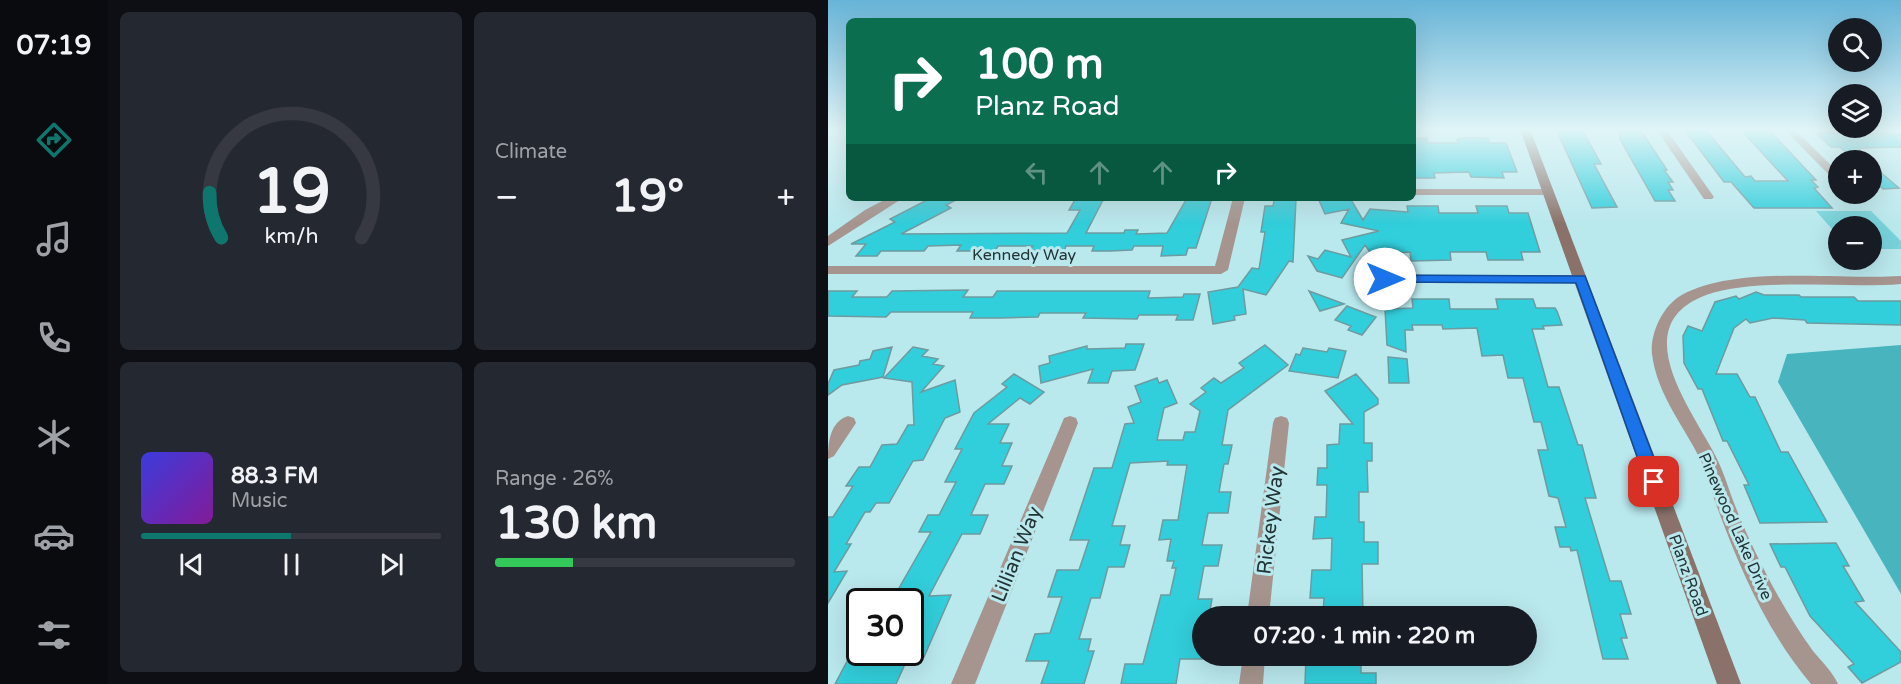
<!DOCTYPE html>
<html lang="en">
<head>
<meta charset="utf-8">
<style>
  body { margin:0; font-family:"Varela Round",sans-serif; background:#242831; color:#f1f3f6; height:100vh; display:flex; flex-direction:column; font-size:22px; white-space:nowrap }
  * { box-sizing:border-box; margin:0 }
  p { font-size:20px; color:#9ea1a6 }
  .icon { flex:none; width:33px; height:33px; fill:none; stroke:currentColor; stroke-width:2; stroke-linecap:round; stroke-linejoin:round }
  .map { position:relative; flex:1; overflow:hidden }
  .drawer { display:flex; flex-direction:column; gap:12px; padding:12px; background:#0d0f14; width:720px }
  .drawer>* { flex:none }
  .guide { position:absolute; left:18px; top:18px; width:570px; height:183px; border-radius:9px; box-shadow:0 6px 24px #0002; background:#0b6e4f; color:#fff; overflow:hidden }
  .fabs { position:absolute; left:1000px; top:18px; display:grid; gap:12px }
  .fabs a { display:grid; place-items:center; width:54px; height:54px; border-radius:50%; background:#171b24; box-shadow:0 6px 24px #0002; font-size:30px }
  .speed { position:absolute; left:18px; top:588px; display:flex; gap:12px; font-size:30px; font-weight:700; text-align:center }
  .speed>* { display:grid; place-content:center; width:78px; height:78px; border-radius:50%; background:#171b24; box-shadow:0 6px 24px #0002; line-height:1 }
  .speed .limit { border:3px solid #111; border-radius:9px; background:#fff; color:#111 }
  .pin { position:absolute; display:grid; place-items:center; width:51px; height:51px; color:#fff; margin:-26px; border-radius:12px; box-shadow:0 3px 9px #0006 }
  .me { position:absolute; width:66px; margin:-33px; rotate:90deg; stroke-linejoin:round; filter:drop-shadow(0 0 4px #0008) }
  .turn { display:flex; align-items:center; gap:21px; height:126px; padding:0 30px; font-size:27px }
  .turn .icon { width:78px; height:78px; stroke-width:2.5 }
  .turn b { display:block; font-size:42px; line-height:51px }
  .lanes { display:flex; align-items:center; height:57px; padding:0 30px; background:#0003; justify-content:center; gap:30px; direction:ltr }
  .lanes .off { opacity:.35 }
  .big { font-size:45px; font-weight:700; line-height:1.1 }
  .drawer .card { flex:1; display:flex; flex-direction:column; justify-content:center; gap:9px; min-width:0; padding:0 21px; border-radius:9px; background:#242831 }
  .drawer .dial { align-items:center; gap:0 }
  .dial svg { height:156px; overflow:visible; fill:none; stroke:#363941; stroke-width:7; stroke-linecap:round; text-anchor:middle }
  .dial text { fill:#f1f3f6; stroke:none }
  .song { display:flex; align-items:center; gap:18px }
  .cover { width:72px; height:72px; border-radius:9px; background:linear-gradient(135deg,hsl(240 70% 55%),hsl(290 70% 35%)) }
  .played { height:6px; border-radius:3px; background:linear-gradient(90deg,#0f766e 50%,#363941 50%) }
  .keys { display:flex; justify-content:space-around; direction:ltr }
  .heat { display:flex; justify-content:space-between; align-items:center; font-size:33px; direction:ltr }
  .charge { height:9px; border-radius:4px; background:linear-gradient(90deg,#34c759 26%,#363941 0) }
  .drawer .tiles { flex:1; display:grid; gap:12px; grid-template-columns:repeat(2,1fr) }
  .trip { position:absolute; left:364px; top:606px; width:345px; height:60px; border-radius:30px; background:#171b24; box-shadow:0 6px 24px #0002; font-weight:700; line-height:60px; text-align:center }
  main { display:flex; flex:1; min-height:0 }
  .tabs { display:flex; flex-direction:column; width:108px; justify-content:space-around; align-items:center; background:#090b0e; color:#9ea1a6 }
  .tabs .icon { width:42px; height:42px }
  .tabs .current { color:#0f766e }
  .tabs b { font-size:27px; color:#f1f3f6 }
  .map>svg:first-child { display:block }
  .green { fill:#78d3db }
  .water { fill:#47b4be }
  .building { fill:#31cedb; stroke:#6e9b9f; stroke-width:1.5 }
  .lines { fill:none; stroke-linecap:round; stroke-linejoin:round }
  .street { fill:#a6958f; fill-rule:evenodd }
  .secondary { fill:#8a726a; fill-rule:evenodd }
  .route { fill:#1a73e8; stroke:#114b97; stroke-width:1.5 }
  .labels { text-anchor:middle; stroke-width:6; stroke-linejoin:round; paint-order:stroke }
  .street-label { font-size:16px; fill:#223536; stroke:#b9e8ed }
  .near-street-label { font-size:20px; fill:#223536; stroke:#b9e8ed }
</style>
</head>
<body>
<main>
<nav class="tabs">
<b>07:19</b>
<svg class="icon current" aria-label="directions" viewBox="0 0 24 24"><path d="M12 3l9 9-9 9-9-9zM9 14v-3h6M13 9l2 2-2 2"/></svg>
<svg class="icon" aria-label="music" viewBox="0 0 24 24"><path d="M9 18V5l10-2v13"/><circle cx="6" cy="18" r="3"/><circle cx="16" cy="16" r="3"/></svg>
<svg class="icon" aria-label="phone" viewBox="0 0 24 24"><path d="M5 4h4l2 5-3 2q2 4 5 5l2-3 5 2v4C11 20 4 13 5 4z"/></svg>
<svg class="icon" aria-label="climate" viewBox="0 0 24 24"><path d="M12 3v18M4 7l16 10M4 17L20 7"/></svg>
<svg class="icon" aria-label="car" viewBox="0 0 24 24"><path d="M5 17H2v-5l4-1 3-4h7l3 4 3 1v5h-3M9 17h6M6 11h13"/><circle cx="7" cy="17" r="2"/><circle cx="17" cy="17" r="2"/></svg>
<svg class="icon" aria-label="filters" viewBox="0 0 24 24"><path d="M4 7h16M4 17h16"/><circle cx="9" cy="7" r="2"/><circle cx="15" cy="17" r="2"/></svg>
</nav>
<section class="drawer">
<div class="tiles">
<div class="card dial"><svg viewBox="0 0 100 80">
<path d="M14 69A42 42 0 1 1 86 69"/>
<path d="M14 69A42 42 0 0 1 8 46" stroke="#0f766e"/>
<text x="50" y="56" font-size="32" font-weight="700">19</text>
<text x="50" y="72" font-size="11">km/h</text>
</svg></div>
<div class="card"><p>Climate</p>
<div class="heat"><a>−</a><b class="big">19°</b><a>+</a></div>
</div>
<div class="card">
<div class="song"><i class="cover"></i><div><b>88.3 FM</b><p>Music</p></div></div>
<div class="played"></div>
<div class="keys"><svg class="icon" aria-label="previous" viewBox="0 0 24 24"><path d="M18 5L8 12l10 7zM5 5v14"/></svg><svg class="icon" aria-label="pause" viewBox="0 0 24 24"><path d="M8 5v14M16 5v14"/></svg><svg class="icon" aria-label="next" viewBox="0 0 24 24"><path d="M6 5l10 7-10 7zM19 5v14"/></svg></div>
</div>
<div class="card"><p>Range · 26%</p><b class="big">130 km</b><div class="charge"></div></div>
</div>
</section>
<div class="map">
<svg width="1073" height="684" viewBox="0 0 1073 684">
  <rect width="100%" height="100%" fill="#b9e8ed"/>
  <path class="green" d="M988,211H1043L1073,241V249H1044V226H1011V237Z"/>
  <path class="water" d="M1073,345V594L950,382L959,354Z"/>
  <path class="building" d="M728,129H751L756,133L773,164H766L789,207L764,208Z
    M790,129H812L839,170H836L845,182H840L845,190H840L847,201H827L793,141Z
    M856,129H877L917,177L923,176L927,181H960L912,129H940L988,180H983L990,187L986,188L1004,208H926L903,182H896Z
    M991,132L1073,134V147L1030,148L1044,160H1027L1012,147H1003L989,134H993Z
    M585,138H599V143H630L629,139L635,138H660L662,143H678L689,172H674L676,178L643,177L641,172L606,173L607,178H585Z
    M1044,165L1071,188L1055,189L1044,179Z
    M103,198H132L118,205L123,208L73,234L239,233L252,210H241L248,198H276L258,233H296L297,230H310L308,234L339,233L359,198H384L368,248H360L358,255L333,256L335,246H306L304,250L282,251H264L266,246H238L236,251L202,250L205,246H170L167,251H129L133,245L100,246L96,251H53L49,256H28L38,244H23L67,222L62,219Z
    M490,198H522L535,220L542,209L580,212L579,206H610L611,213H650L648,206H679L681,213H700L712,252H693L695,260H660L658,252H622L623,260L583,261L582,252L544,255L537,245L514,278L489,271L480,256L490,259L497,250L523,257L514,240L551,231L513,223L521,209L497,214Z
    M468,199L465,262L461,261L438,295L415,289L418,314L406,316L407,320L385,324L380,292L410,287L424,268L431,269L437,232H433L437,206H445L446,200Z
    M140,290L135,297H165L169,291H322L320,298L355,297L356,294H372L365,320H348L350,315H311L309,319L255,318L258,313H212L210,317L173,318H142L145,312H63L58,317L0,316V291H29L24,297H59L64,291Z
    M481,291L516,304L492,311Z
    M928,292L936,295H971L973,297H1026L1030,301H1073V325L979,323L977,320L945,318L922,323L918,319L906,328L888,374H909L922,397H927L953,452H960L999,522L932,523L916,485H921L899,441H895L874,389H870L856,363L855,336L860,326L874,331L887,302L908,296L911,299Z
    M584,299H621L622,309H670L668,299H705L708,308H727L729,311L734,325L715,326L716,329H704L720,387H731L750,445H754L768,498H757L782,581H793L803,614H792L799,638H793L800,659H775L749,550L743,551L742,547H732L727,527H738L730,498L721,496L710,450H720L713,422H706L695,378H680L675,355L654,356L649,328L615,329L614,325H584L585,330H577L578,352L559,345L557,309L585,308Z
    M519,306L548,317L534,335L520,330L523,326L507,320Z
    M298,344H316L307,370L284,371L280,383H260L265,369L213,383L211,366L222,363L221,356L259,346V349L297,348Z
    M437,345L460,365L400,410L394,445H404L400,464H396L391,492H403L400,513H380L374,545H394L390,566H376L370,599H384L381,616H375V659H352L348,684H293L297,664H315L333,595H342L348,568H344L346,561H339L343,539L331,540L335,520H350L359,465H339L340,461L302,463L284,526H297L292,545H302L296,567H280L272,598H263L251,639H263L260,651H266L256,684H213L221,661H198L207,634L222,633L234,597H220L229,570H251L261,540H242L266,468H284L297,424L306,423L300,407L313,402L307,386L329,378L331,383L339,380L349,403L336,408L329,440H355L357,432H367L372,411L362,404L378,392L373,388L386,378L393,383L416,368L411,363Z
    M64,347L55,377L14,385L0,395V384L6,370L31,365L32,361L42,359L45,351Z
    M85,347L100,350L94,356L110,359L105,364L116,366L93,392L127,380L132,412L117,418L95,460L85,461L61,503H48L42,512H37L18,544H23L6,572L19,571L0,603V517H5L25,486H18L31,467H42L54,445L69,444L80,425H86L84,382L56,378Z
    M475,348L499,352L501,348L518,351L510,378L461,371L468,354L472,355Z
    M560,357L579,359L581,383H561Z
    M186,374L216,392L202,404L192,398L160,424H181L172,443H184L174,466H184L176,484H157L143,515H160L152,534H134L101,596L123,595L96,657H82V653L68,684H7L32,637V652H82V602H63L103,532H91L100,515H111L128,482H117L134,449H127L146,413L179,387L174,384Z
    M528,374L550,399V404L536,412V443H544V461H539L540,492H531V522H536V542H550V564H534L535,616H495L496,598H482L484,570H503L504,538L485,539L487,517H498L499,485H489L490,468H499V445L511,444L512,424H525L497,391Z
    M1008,543L1021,566H1015L1036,601L1027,602L1073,652V662L1034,683L1020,667L1026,664L982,616L957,567H953L942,544Z
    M533,656V673H548V684H477L478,657Z"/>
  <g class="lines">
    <path class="street" d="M828,129H838L886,197L884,199H876Z
      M956,129H966L1011,173V182L1007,181Z
      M585,189H720L726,192L720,195H585Z
      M1020,194H1032L1035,197L1029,200Z
      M60,198H75L0,246V236L37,210Z
      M405,198H417L400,270L393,274H0V266H387Z
      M557,275H752L759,279L752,283L552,282L550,279L552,276Z
      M1073,276V284C1017,289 929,277 878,295C796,326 865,411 888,457C896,472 900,488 906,503C918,534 933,565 949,594C960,614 972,633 985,651C994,662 1004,671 1010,684H983C939,632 911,567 888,504C883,491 880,478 875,465C858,428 829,396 824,354C822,335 833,310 849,298C901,264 1011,280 1073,276Z
      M20,416L26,418L28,423L6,456L0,459C0,442 2,422 20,416Z
      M242,416L248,418L250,423L147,684H123L234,423L236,418Z
      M453,416L459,418L461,423L441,616H419L445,423L447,418Z
      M415,656H437L435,684H411Z"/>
    <path class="secondary" d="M692,129H702L913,684H889Z"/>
  </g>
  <linearGradient id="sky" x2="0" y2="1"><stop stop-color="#67b4d7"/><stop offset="0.58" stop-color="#e0f5f7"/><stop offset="1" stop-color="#e0f5f7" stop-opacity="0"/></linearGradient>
  <rect width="1073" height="224" fill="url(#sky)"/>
  <path class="route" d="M557,275L757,276L835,482L832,487L826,489L821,487L818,482L748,283L553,282V276Z"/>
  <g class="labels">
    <g class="street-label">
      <text x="196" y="260">Kennedy Way</text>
      <text transform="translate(908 526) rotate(66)" y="6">Pinewood Lake Drive</text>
      <text transform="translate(861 575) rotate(70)" y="6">Planz Road</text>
    </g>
    <g class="near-street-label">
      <text transform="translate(442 520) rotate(-83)" y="7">Rickey Way</text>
      <text transform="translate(188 554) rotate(-68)" y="7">Lillian Way</text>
    </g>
  </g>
</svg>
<div class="fabs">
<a><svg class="icon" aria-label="search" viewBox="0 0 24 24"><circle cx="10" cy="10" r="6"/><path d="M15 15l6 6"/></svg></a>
<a><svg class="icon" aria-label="layers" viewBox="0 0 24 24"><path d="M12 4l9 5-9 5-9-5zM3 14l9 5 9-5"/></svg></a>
<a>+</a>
<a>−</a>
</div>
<div class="speed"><div class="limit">30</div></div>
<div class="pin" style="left:826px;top:482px;background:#d93025"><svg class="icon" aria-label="arrive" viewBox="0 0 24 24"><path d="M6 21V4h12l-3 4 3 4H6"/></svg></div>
<svg class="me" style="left:557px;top:279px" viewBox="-20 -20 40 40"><circle r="19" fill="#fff"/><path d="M0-13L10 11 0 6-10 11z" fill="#1a73e8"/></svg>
<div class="trip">07:20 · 1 min · 220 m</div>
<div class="guide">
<div class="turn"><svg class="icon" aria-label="right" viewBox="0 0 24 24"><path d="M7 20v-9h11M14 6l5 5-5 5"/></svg><div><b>100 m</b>Planz Road</div></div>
<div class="lanes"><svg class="icon off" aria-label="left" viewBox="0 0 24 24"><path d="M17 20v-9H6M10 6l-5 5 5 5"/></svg><svg class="icon off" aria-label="ahead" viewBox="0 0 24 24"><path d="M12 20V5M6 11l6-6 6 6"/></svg><svg class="icon off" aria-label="ahead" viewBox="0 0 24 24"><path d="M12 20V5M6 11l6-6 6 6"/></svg><svg class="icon" aria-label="right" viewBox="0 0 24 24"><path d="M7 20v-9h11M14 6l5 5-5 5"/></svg></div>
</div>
</div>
</main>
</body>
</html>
